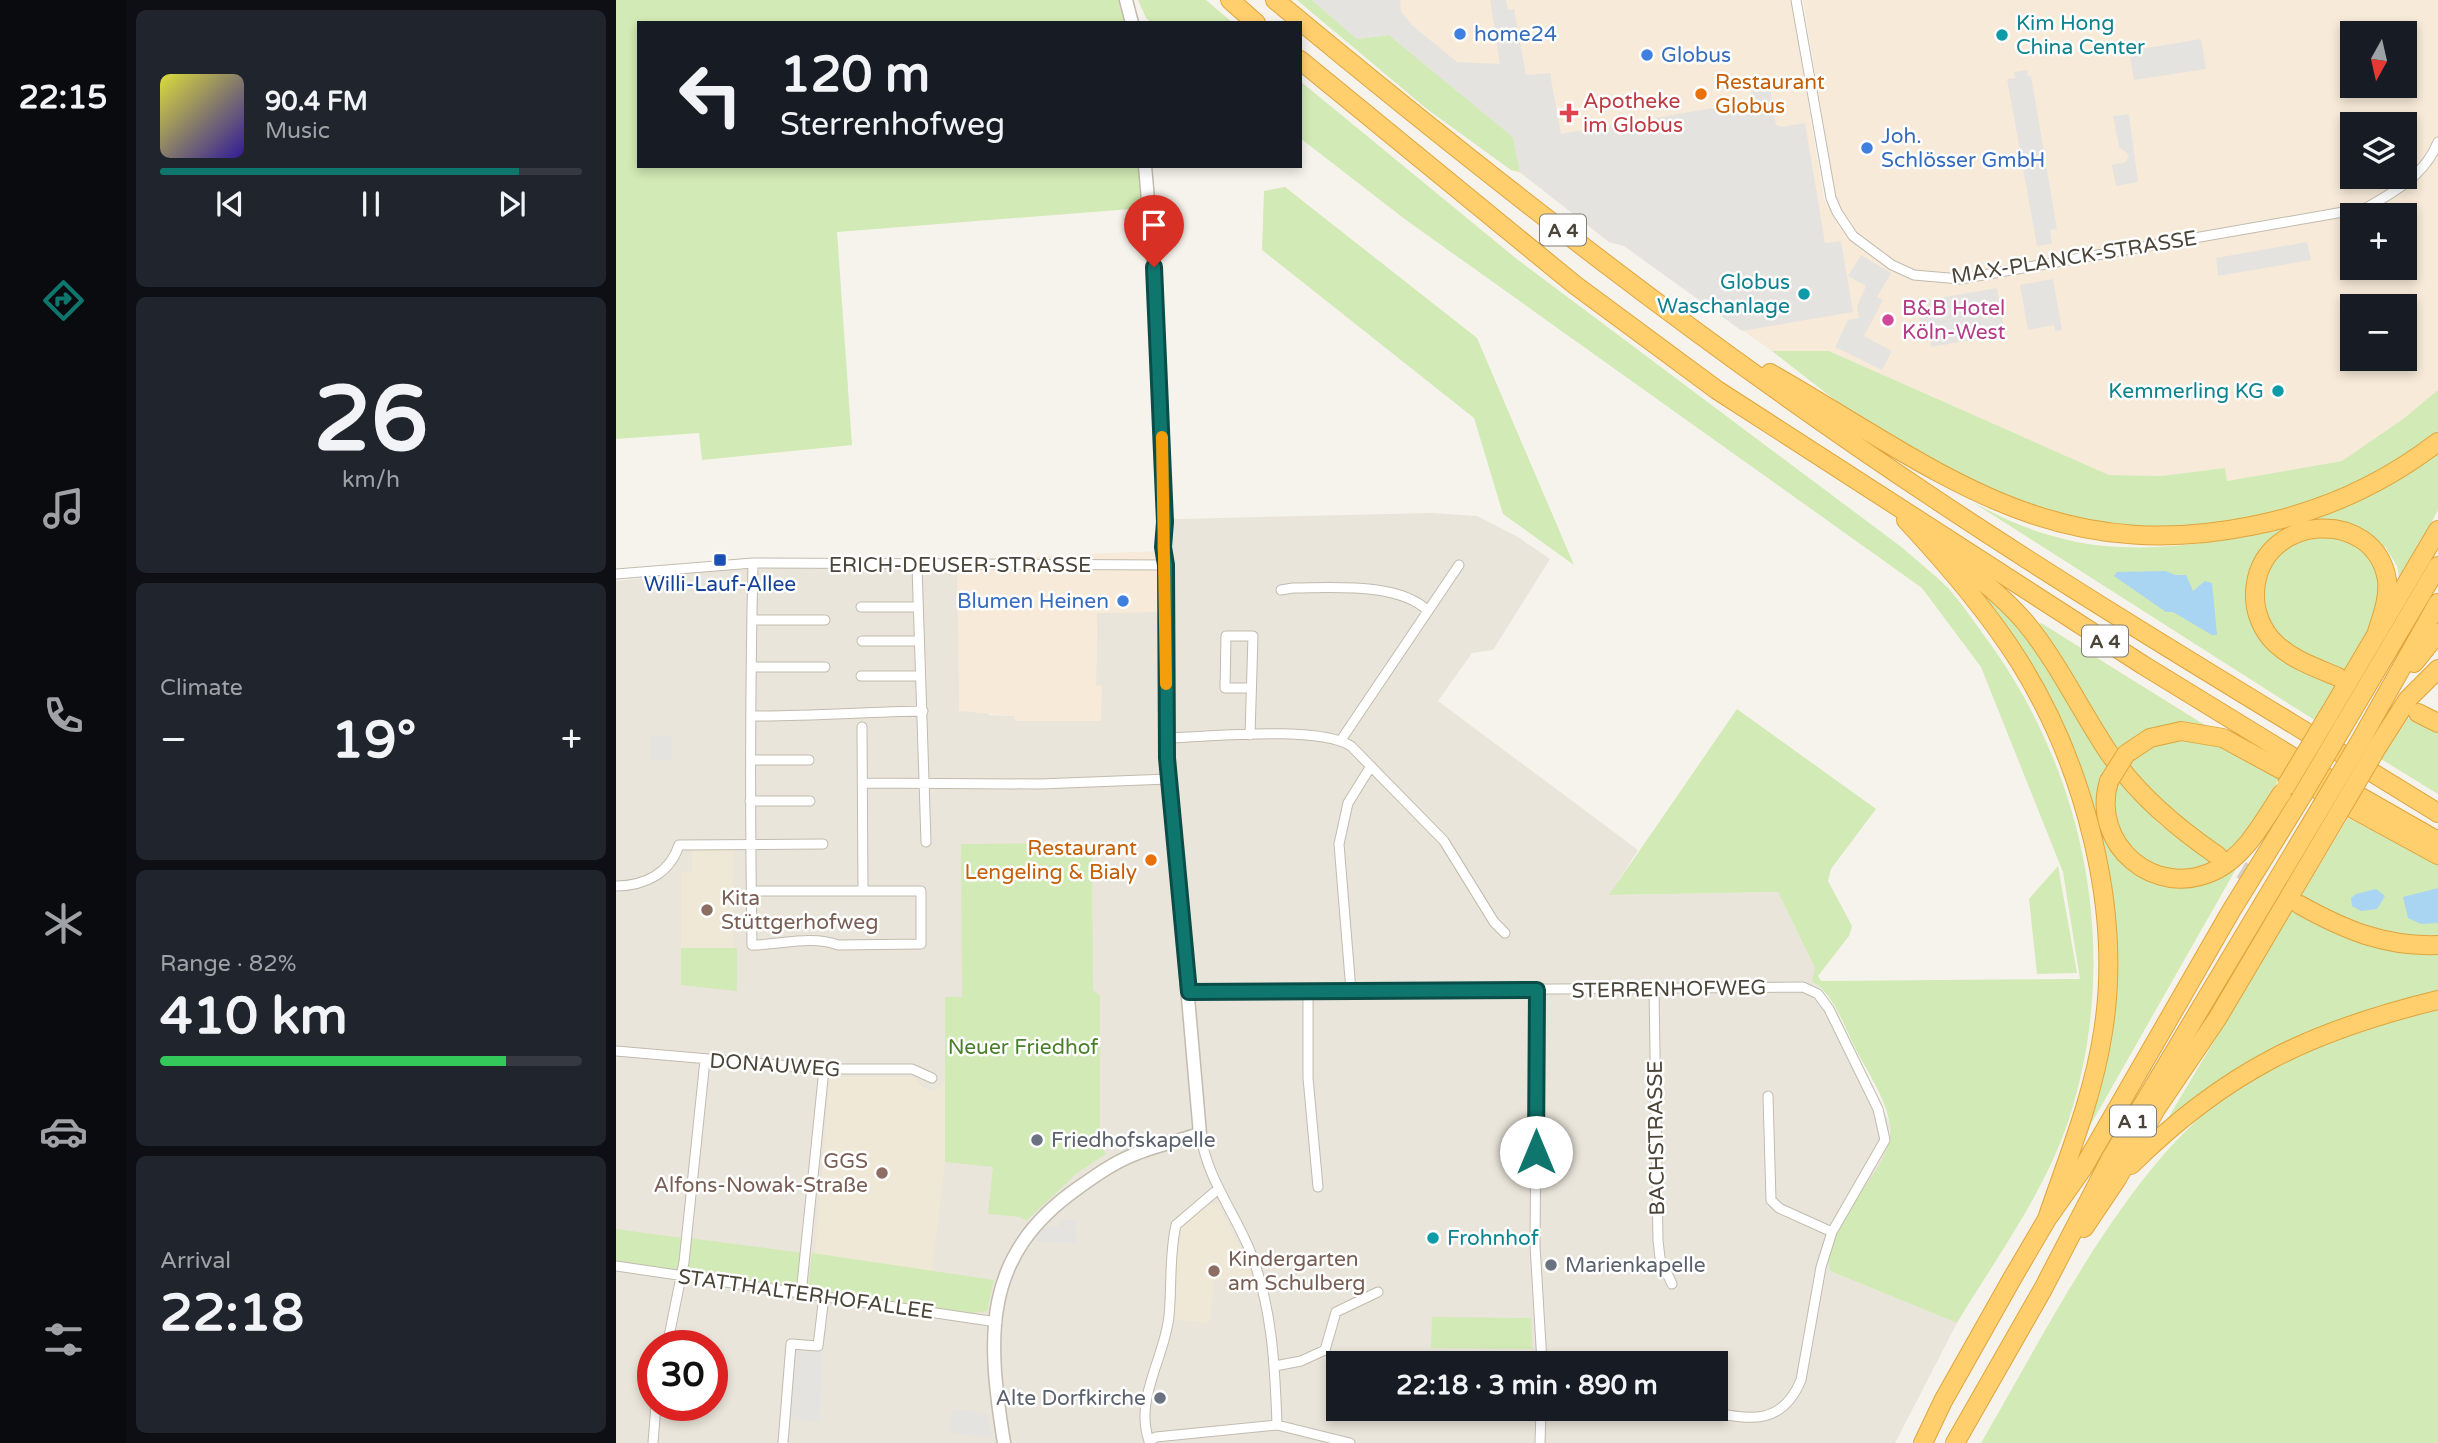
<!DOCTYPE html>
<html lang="en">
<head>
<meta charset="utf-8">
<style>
  body { margin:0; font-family:"Varela Round",sans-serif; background:#20242c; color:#f1f3f6; height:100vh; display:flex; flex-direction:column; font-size:26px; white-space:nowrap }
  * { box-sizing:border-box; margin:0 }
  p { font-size:23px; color:#9ea1a6 }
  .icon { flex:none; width:38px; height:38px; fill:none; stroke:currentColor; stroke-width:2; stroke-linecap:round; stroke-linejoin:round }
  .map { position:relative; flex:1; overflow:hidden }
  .sheet { display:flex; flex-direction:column; gap:10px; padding:10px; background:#0d0f14; width:490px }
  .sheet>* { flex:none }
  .hud { position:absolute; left:21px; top:21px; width:665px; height:147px; border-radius:0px; box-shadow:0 4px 10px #0003; background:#171b24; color:#f1f3f6; overflow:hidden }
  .needle { width:46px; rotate:188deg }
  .buttons { position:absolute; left:1724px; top:21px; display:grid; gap:14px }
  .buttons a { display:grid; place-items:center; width:77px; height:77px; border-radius:0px; background:#171b24; box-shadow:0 4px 10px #0003; font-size:35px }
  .speed { position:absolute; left:21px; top:1330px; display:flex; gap:14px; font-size:35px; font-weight:700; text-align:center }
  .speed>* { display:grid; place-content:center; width:91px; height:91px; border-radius:50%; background:#171b24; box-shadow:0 4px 10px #0003; line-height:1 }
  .speed .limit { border:10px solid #d22; background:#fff; color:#111 }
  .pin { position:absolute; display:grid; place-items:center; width:60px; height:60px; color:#fff; margin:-72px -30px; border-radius:50% 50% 50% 0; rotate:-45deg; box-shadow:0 0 7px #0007 }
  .pin .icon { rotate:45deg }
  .me { position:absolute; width:77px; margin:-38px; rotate:0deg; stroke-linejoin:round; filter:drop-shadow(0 0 5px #0008) }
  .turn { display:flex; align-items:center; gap:24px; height:147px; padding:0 28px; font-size:32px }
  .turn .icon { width:91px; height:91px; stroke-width:2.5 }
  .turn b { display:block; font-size:49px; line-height:60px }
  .big { font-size:52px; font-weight:800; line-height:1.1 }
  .sheet .widget { flex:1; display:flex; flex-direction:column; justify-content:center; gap:10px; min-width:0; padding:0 24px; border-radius:10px; background:#20242c }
  .sheet .dial { align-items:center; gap:0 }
  .dial b { font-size:91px; line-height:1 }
  .song { display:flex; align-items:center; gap:21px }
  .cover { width:84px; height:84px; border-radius:10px; background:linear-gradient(135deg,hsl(60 70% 55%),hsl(250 70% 35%)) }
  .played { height:7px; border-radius:4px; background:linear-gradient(90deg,#0f766e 85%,#363941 85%) }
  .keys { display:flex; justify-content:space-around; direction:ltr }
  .heat { display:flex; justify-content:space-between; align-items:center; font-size:38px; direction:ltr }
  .charge { height:10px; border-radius:5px; background:linear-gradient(90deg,#34c759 82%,#363941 0) }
  .trip { position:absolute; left:710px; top:1351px; width:402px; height:70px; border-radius:0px; background:#171b24; box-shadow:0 4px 10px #0003; font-weight:800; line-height:70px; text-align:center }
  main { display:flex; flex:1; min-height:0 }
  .dock { display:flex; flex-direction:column; width:126px; justify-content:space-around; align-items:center; background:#090b0e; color:#9ea1a6 }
  .dock .icon { width:49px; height:49px }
  .dock .current { color:#0f766e }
  .dock b { font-size:32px; color:#f1f3f6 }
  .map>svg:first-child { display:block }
  .residential { fill:#eae5da; fill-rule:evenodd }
  .commercial { fill:#f7ead8; fill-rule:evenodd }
  .education { fill:#efe8d6 }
  .green { fill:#d2eab5 }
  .parking { fill:#e5e3e0 }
  .water { fill:#a9d4f2 }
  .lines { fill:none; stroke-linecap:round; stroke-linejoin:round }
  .motorway-tunnel { stroke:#d4d0c8; stroke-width:18; stroke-dasharray:18 9; stroke-linecap:butt }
  .minor-casing { stroke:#c2bbae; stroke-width:11 }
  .tertiary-casing { stroke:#c2bbae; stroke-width:15 }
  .motorway-casing { stroke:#e0a43c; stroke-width:20 }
  .minor { stroke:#fff; stroke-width:9 }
  .tertiary { stroke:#fff; stroke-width:12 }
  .motorway { stroke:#ffcf6e; stroke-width:18 }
  .motorway-bridge-casing { stroke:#e0a43c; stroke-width:20; stroke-linecap:butt }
  .motorway-bridge { stroke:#ffcf6e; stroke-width:18 }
  .route-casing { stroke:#0a4d48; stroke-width:18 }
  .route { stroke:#0f766e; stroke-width:12 }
  .slow { stroke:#f59e0b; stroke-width:12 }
  .shop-dot { fill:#3f7fe0; stroke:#fff; stroke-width:2.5 }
  .culture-dot { fill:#0f9aa8; stroke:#fff; stroke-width:2.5 }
  .food-dot { fill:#e8710a; stroke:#fff; stroke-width:2.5 }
  .health-dot { fill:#e0444e; stroke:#fff; stroke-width:2.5 }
  .hotel-dot { fill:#d1479c; stroke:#fff; stroke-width:2.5 }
  .transit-dot { fill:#1a4fb4; stroke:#fff; stroke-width:2.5 }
  .education-dot { fill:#8d6e63; stroke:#fff; stroke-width:2.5 }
  .worship-dot { fill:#6b7280; stroke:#fff; stroke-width:2.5 }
  .labels { text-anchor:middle; stroke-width:5; stroke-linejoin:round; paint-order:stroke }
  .shield { fill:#fff; stroke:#817c74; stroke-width:2 }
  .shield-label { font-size:19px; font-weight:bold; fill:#4b4439 }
  .culture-label { font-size:21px; fill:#0d838f; stroke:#fff; text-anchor:start }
  .shop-label { font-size:21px; fill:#366cbe; stroke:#fff; text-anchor:start }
  .food-label { font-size:21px; fill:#c56008; stroke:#fff; text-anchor:start }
  .health-label { font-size:21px; fill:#be3a42; stroke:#fff; text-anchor:start }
  .street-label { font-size:21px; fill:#4b4439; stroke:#fff }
  .hotel-label { font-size:21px; fill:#b23c85; stroke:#fff; text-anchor:start }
  .transit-label { font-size:21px; fill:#164399; stroke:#fff }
  .education-label { font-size:21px; fill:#785e54; stroke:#fff; text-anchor:start }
  .park-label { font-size:21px; fill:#4a7f2a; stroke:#fff }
  .worship-label { font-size:21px; fill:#5b616d; stroke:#fff; text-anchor:start }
</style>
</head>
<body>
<main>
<nav class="dock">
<b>22:15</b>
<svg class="icon current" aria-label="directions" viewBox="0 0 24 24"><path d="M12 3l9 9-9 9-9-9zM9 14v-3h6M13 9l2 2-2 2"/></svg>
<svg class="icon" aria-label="music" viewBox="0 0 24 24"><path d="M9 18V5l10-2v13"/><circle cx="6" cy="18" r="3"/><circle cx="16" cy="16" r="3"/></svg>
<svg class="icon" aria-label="phone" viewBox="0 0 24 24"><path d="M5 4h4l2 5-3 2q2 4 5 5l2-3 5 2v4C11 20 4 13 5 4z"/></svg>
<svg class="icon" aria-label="climate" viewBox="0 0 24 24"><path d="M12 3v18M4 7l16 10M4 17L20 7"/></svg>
<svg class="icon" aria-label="car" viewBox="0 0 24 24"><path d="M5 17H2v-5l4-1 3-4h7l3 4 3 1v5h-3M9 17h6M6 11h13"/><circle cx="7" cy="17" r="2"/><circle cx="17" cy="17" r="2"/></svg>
<svg class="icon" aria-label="filters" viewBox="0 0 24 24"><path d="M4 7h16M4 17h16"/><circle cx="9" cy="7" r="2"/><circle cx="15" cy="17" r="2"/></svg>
</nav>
<section class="sheet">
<div class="widget">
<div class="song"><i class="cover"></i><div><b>90.4 FM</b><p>Music</p></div></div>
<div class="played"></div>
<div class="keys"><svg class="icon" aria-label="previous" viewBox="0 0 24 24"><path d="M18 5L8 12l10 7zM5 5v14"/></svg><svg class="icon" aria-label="pause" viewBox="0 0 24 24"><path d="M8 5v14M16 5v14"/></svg><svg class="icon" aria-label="next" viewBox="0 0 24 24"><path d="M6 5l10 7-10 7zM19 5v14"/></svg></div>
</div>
<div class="widget dial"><b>26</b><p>km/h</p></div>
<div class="widget"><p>Climate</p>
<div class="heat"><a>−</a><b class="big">19°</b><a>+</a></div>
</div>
<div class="widget"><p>Range · 82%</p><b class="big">410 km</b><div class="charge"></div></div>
<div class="widget"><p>Arrival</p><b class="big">22:18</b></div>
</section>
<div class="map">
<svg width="1822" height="1443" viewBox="0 0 1822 1443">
  <rect width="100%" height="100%" fill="#f6f3ec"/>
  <path class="residential" d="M816,513L861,516L902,537L934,559L877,650L856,653L822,701L1022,850L994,895L1162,892L1199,968L1200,983L1221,1012L1274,1124L1272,1150L1214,1271L1341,1323L1279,1443H0V581L123,567L341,560L373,715L399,716V721L485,686H480L481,612L543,551L542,515L563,519ZM37,1346H96V1405H37ZM723,1363H1101V1409H723Z"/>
  <path class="commercial" d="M681,0H1175L1208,199L1225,229L1187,0H1822V390L1787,419L1726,461L1611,481L1608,468L1545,476L1493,475L1213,351H1156L1008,246L993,242L904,173L895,170L811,109ZM1736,33H1788V86H1736ZM1736,124H1788V177H1736ZM1736,215H1788V268H1736ZM1736,306H1788V359H1736Z
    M543,551L544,612L481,613L480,685L486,686L485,721H399L398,716L343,711L341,560Z"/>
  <path class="education" d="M76,847H117V948H65V872H76Z
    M214,1077H298L307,1088L315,1091L324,1088L329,1079V1162L316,1271L199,1254Z
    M593,1202L602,1205L632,1262L637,1279L598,1280L593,1323L556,1319L564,1227Z"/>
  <path class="green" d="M0,0H503L510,23H23V166H524L528,208L221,232L236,445L86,460L83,433L0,439Z
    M522,0H590L617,23H536L530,18Z
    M681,0H696L741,39L773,35L897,137L904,172L895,170L811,109Z
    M684,81L902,260L1284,546C1300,560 1317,573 1332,588C1345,602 1356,619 1367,634C1471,773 1506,954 1453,1119C1429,1192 1380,1258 1341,1323L1214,1271C1203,1219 1279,1173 1274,1126C1271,1100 1251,1071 1239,1048C1228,1026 1218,994 1196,981L1199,968L1162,892L993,895L1121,709L1260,809L1215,869L1212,881L1236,926L1233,936L1202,976L1205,981L1464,979L1447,872L1365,667L1306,588L790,220L684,138Z
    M669,187L861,338L958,565L887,514L858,418L646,250L648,191Z
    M1156,351H1213L1493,475L1545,476L1609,468L1611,481L1726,461L1787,419L1822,390V431L1777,463L1731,489L1636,521L1541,531L1469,522L1395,498L1322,463L1246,421Z
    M1822,448V510L1784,583L1781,566L1770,548L1739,525L1716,521L1642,555L1633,574L1632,603L1642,632L1723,684L1700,721L1358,503C1383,516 1407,528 1433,535C1514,560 1604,543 1684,524L1683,521Z
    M1705,534C1716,537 1727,539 1737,543C1793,569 1750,642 1730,675L1667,643L1649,617L1647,578L1668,546Z
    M1360,584L1405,627L1492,766L1482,790L1526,875L1620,869L1471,1131L1494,1024L1472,804L1358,587Z
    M1425,623L1592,727L1516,739L1501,752L1423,624Z
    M1792,718L1822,733V794L1765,759Z
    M1596,739L1664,777L1640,821L1616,851L1607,852L1562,820L1511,765L1542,740Z
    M1502,780L1543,824L1598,864L1576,872L1537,869L1501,835L1496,802Z
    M1732,818L1822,865V994L1762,1006L1633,1062L1581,1095L1549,1123Z
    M476,843L477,990L484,996V1144L490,1154L461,1173L410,1221L404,1217L372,1214L377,1167L329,1162V997H346L345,844Z
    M1442,866L1461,973L1421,974L1413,899Z
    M65,948H121V991L65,985Z
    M1822,1008V1443H1365C1428,1336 1508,1171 1608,1098C1673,1052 1747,1029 1822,1008Z
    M0,1229L67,1238L63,1271L0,1261Z
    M73,1238L187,1253L182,1290L68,1273Z
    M196,1253L378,1280L371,1311L356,1313L196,1290L192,1287Z
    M816,1317L915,1318L916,1349L815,1348Z"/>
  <path class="parking" d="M696,0H784L785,12L797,26L841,62L884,64L874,0H890L892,10L898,9L910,75L934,73L945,134L1138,101L1135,84L1153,81L1160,125L1165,127L1189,123L1209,243L1225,241L1237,312L1126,331L1008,246L993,242L904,172L897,137L773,35L741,39Z
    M1585,39L1590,69L1518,80L1513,51Z
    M1411,70L1412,76H1415L1441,229L1434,230L1436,244L1421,246L1391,79L1399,78L1398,72Z
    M1513,114L1522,182L1500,186L1496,165L1510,162L1513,155L1503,147L1497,116Z
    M1691,242L1695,260L1602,276L1600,258Z
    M1245,255L1275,273L1261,297L1267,300L1248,336L1276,351L1266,370L1219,347L1232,320L1243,318L1241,306L1250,286L1232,276Z
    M1437,279L1446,330L1439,331L1438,325L1412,330L1404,285Z
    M1381,288L1389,334L1315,347L1314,340L1307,341L1303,317L1310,315L1312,300Z
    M35,736H56V760H35Z
    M444,1220H459L460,1243L413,1241L426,1226L442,1227Z
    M179,1349L207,1351L203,1422L176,1419L172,1422Z
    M336,1409L371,1413L376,1437L333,1433Z"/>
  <path class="water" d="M1550,571L1559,575H1570L1577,591L1589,581L1596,583L1601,635H1596L1557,612H1550L1498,576L1501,572Z
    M1822,888V923L1805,924L1792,918L1787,897Z
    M1760,889L1769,896L1761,909L1745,911L1736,906L1735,898L1740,894Z"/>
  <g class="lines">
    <path class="motorway-tunnel" d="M1602,856L1684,905"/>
    <g class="minor-casing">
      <path id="minor" d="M1180,0L1215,198L1221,212L1237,236L1276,265L1298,275L1344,279L1750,208C1780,191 1809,175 1822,142
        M301,566L310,842
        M0,574L137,563L550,565
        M665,590L677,588C717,588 783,582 812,611
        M245,607H302
        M136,620H209
        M246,641H302
        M136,667H209
        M245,676H303
        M135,716C193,716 249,712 307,711
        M246,727L247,891
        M634,735L637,636H610L609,688H635
        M550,738C593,737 701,725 735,746L828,841L878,922L889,933
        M725,740L843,565
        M135,760H193
        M247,783L424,784L552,779
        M134,801H194
        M0,886C29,886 54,873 63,845L207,844
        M135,891H305V944L222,945C195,935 164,945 136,945C134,817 134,690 137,563
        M1038,988L1042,1240L1044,1258L1056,1284
        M921,990L919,1245L926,1363
        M735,991L723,844L732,803L755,766
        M573,992L1187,987L1202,994L1213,1009L1262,1109L1269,1140L1216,1232L1205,1267L1185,1380C1163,1433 1124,1416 1077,1409
        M692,992V1078L702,1187
        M0,1051L208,1069H296L316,1078
        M1152,1096L1155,1200L1163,1208L1216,1232
        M584,1134C593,1181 614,1205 632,1246C656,1302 659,1365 661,1425
        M0,1266L381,1322
        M185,1294L208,1069
        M51,1346L68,1262L89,1060
        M659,1366L685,1361L709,1350L720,1312L762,1292
        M533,1441C518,1399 549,1357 553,1316C556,1286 553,1255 560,1225L601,1190
        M533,1441L540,1437L661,1425L734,1443
        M37,1443L40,1405
        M167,1443L175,1344L202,1346L208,1296
        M924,1443L925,1409"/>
    </g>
    <g class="tertiary-casing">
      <path id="tertiary" d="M510,0L516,23
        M388,1443C371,1337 365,1256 462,1188C479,1176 497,1163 517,1155C538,1146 562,1141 584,1134L551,758L550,565L547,547L549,522L538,267L529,166"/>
    </g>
    <g class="motorway-casing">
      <path id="motorway" d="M614,0L640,23
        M659,0C871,176 1090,347 1319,499C1484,609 1654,709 1822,813
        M684,60L959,285L1101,390L1527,665L1708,776L1822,841
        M1154,373C1320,468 1431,567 1635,526C1703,513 1766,485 1822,442
        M1290,520C1331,564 1371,610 1403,661C1468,765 1507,909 1487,1032C1477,1097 1452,1157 1431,1219
        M1323,548C1354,571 1384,593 1409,622C1442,662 1464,710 1493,753C1522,795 1560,827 1602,856
        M1798,663L1822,633
        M1722,677C1701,668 1677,660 1660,644C1646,631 1638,611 1639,592C1643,513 1759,506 1771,580C1773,598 1766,616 1761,632
        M1802,713L1822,723
        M1712,716L1822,530
        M1728,725L1822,566
        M1747,736L1822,603
        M1762,746L1792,699L1822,669
        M1510,754L1534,738L1565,731L1607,738L1822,855
        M1493,781C1474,844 1539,901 1600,870C1630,855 1648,820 1666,793
        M1684,905C1729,930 1769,947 1822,945
        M1515,1165C1610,1071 1694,1031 1822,1000
        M1468,1228L1501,1179L1540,1109L1601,1019L1721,816
        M1307,1443L1327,1401L1397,1277L1431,1219L1467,1168L1615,911L1686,796
        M1339,1443L1427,1289L1496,1156L1705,807"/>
    </g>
    <use href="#minor" class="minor"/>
    <use href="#tertiary" class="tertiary"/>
    <use href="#motorway" class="motorway"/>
    <g class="motorway-bridge-casing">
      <path id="motorway-bridge" d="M1493,781L1510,754
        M1670,786L1712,716
        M1686,796L1728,725
        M1705,807L1747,736
        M1721,816L1762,746"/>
    </g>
    <use href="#motorway-bridge" class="motorway-bridge"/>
  </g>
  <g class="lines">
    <g class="route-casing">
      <path id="route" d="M538,267L549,522L547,547L550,565L551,758L573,992L921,990L920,1152"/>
    </g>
    <use href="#route" class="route"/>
    <path class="slow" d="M546,437L550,684"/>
  </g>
  <g class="shop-dot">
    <circle cx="844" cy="34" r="7"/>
    <circle cx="1031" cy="55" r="7"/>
    <circle cx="1251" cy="148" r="7"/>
    <circle cx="507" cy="601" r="7"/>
  </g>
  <g class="culture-dot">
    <circle cx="1386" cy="35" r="7"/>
    <circle cx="1188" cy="294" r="7"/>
    <circle cx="1662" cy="391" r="7"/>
    <circle cx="817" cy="1238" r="7"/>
  </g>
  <g class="food-dot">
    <circle cx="1085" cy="94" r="7"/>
    <circle cx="535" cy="860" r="7"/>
  </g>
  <path class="health-dot" d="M949.5 102.5h7v7h7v7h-7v7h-7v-7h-7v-7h7z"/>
  <circle class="hotel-dot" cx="1272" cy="320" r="7"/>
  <rect class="transit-dot" x="97" y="553" width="14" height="14" rx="3.5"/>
  <g class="education-dot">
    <circle cx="91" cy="910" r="7"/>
    <circle cx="266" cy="1173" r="7"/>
    <circle cx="598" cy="1271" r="7"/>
  </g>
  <g class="worship-dot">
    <circle cx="421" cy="1140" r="7"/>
    <circle cx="935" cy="1265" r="7"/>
    <circle cx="544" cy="1398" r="7"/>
  </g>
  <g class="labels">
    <g class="shield">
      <rect x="924" y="214.5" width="46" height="31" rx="5"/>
      <rect x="1466" y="625.5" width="46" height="31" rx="5"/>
      <rect x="1494" y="1105.5" width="46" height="31" rx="5"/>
    </g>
    <g class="shield-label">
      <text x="947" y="237">A 4</text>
      <text x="1489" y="648">A 4</text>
      <text x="1517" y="1128">A 1</text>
    </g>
    <g class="culture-label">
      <text x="1400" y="30">Kim Hong<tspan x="1400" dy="24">China Center</tspan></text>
      <text x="1174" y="289" text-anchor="end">Globus<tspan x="1174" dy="24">Waschanlage</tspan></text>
      <text x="1648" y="398" text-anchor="end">Kemmerling KG</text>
      <text x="831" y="1245">Frohnhof</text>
    </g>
    <g class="shop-label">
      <text x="858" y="41">home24</text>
      <text x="1045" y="62">Globus</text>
      <text x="1265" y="143">Joh.<tspan x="1265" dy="24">Schlösser GmbH</tspan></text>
      <text x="493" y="608" text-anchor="end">Blumen Heinen</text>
    </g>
    <g class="food-label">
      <text x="1099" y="89">Restaurant<tspan x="1099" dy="24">Globus</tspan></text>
      <text x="521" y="855" text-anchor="end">Restaurant<tspan x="521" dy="24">Lengeling &amp; Bialy</tspan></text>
    </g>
    <g class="health-label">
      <text x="967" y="108">Apotheke<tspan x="967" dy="24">im Globus</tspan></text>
    </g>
    <g class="street-label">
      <text transform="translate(1458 257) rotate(-9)" y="7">MAX-PLANCK-STRASSE</text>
      <text x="344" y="572">ERICH-DEUSER-STRASSE</text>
      <text transform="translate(1053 989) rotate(-1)" y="7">STERRENHOFWEG</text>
      <text transform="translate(159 1065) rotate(4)" y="7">DONAUWEG</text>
      <text transform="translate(1040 1138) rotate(-91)" y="7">BACHSTRASSE</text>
      <text transform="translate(190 1294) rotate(8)" y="7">STATTHALTERHOFALLEE</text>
    </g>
    <g class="hotel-label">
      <text x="1286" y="315">B&amp;B Hotel<tspan x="1286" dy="24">Köln-West</tspan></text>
    </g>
    <g class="transit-label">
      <text x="104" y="591">Willi-Lauf-Allee</text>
    </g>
    <g class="education-label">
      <text x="105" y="905">Kita<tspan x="105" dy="24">Stüttgerhofweg</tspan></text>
      <text x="252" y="1168" text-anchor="end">GGS<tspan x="252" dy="24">Alfons-Nowak-Straße</tspan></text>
      <text x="612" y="1266">Kindergarten<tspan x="612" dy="24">am Schulberg</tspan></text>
    </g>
    <g class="park-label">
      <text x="407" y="1054">Neuer Friedhof</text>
    </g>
    <g class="worship-label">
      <text x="435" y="1147">Friedhofskapelle</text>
      <text x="949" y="1272">Marienkapelle</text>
      <text x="530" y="1405" text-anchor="end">Alte Dorfkirche</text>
    </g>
  </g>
</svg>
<div class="buttons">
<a><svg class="needle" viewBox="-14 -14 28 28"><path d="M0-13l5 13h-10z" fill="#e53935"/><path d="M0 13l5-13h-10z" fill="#9ea1a6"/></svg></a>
<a><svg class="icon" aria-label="layers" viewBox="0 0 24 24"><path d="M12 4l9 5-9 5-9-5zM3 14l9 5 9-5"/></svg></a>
<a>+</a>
<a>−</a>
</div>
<div class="speed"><div class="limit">30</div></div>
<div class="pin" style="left:538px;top:267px;background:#d93025"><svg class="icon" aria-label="arrive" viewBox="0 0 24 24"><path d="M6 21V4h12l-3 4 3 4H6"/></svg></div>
<svg class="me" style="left:920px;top:1152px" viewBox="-20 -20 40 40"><circle r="19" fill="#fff"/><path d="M0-13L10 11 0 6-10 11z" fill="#0f766e"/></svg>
<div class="trip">22:18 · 3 min · 890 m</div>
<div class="hud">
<div class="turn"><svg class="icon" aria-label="left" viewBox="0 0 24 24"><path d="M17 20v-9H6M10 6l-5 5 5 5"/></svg><div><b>120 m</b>Sterrenhofweg</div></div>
</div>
</div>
</main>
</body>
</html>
